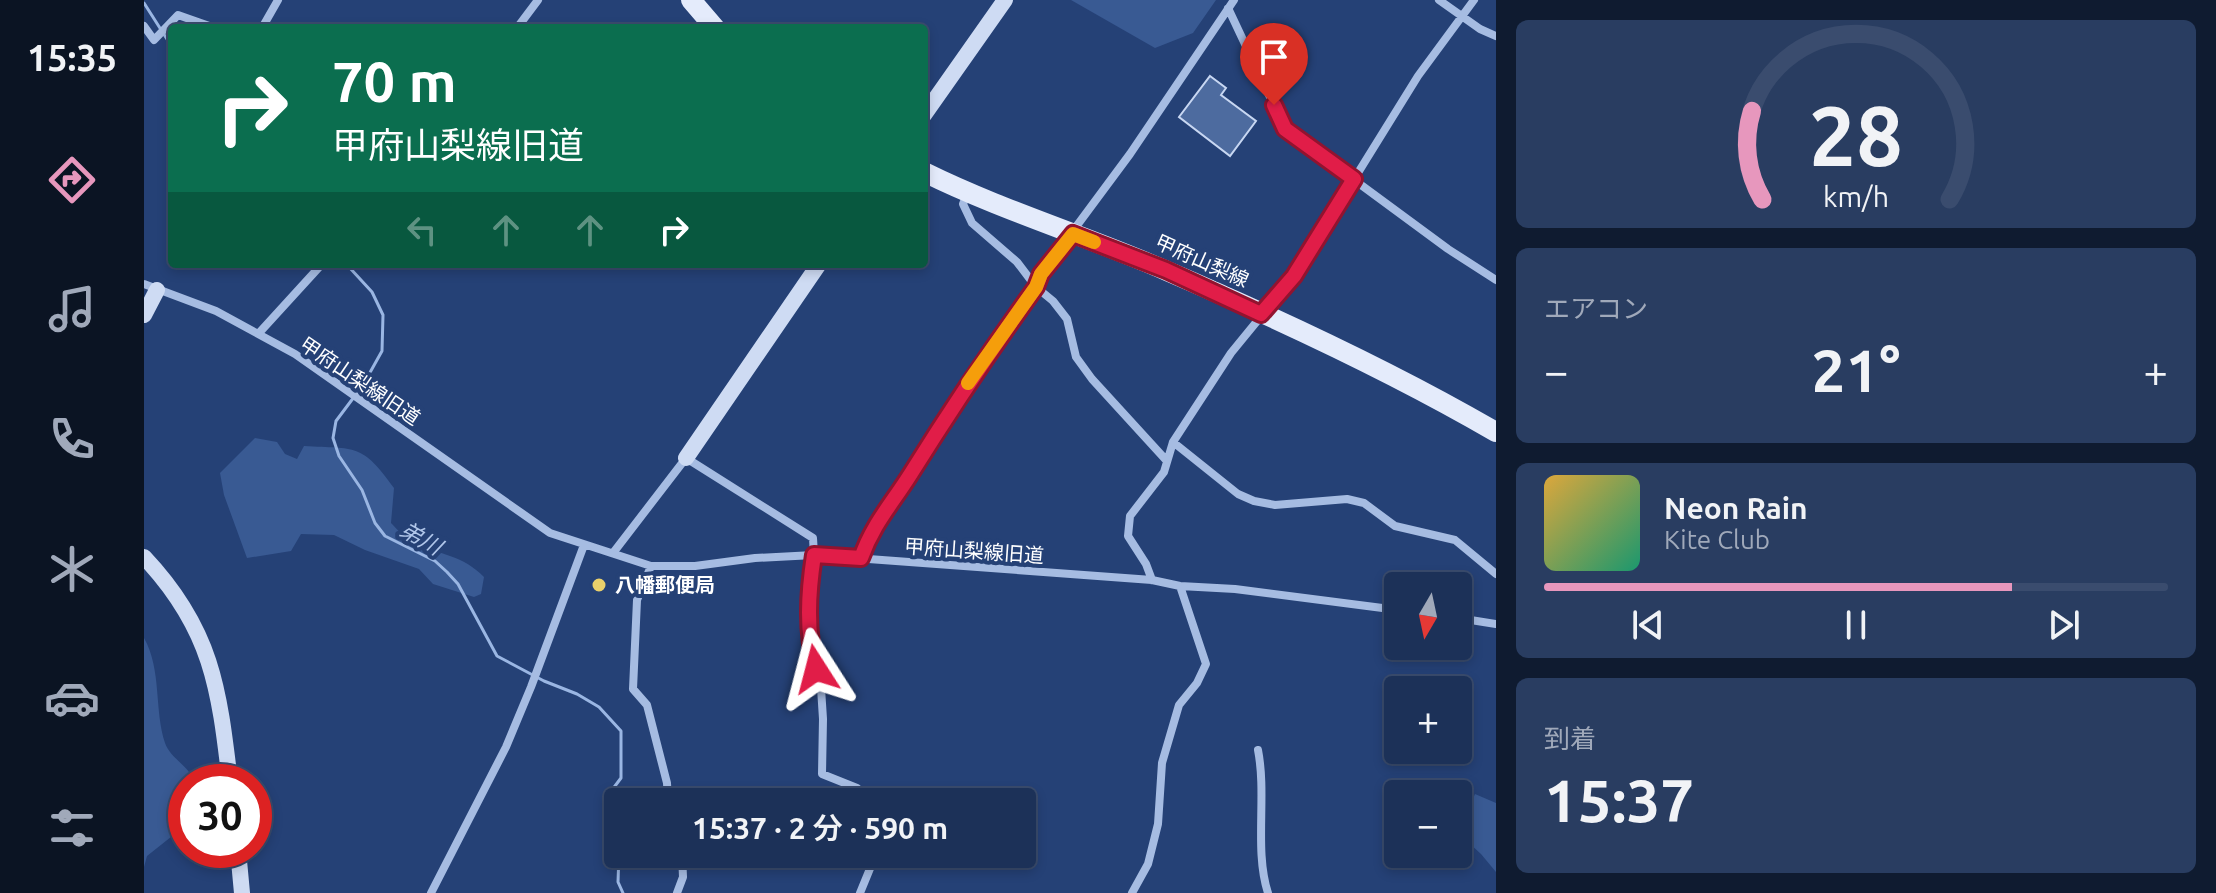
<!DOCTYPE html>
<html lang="ja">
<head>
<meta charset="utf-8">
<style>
  body { margin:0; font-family:Ubuntu,"Noto Sans JP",sans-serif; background:#293d61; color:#f1f3f6; height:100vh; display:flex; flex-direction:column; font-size:30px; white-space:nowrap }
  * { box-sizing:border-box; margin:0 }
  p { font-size:26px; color:#a0a9ba }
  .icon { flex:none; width:44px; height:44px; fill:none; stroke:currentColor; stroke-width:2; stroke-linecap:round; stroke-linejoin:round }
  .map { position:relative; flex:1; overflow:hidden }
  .panel { display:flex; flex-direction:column; gap:20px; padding:20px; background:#0f1b30; width:720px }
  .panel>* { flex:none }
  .hud { position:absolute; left:24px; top:24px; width:760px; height:244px; border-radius:8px; box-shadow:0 4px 12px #0003,0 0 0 2px #3a4c6e; background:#0b6e4f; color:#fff; overflow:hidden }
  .needle { width:52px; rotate:189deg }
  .tools { position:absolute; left:1240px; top:572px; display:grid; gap:16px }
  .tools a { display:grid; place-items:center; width:88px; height:88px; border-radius:8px; background:#1c3158; box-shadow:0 4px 12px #0003,0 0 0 2px #3a4c6e; font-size:40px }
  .speed { position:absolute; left:24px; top:764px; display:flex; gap:16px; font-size:40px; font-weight:700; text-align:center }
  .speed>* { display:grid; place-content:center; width:104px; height:104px; border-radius:50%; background:#1c3158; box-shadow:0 4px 12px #0003,0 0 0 2px #3a4c6e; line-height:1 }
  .speed .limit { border:12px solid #d22; background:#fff; color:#111 }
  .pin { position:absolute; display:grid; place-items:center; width:68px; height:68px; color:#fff; margin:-82px -34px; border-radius:50% 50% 50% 0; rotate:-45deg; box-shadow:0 0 8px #0007 }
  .pin .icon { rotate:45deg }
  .me { position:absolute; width:88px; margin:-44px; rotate:351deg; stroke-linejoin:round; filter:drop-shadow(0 0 6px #0008) }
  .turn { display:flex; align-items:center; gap:28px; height:168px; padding:0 32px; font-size:36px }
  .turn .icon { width:104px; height:104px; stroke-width:2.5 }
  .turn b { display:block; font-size:56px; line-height:68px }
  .lanes { display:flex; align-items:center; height:76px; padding:0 32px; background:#0003; justify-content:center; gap:40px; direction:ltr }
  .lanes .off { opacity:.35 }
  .big { font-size:60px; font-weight:600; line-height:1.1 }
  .panel .card { flex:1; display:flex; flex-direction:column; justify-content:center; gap:12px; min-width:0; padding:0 28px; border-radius:12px; background:#293d61 }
  .panel .dial { align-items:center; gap:0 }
  .dial svg { height:208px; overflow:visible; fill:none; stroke:#3a4c6e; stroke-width:7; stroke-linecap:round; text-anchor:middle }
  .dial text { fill:#f1f3f6; stroke:none }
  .song { display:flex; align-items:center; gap:24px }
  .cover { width:96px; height:96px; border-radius:12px; background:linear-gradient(135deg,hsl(40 70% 55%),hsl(160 70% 35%)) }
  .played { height:8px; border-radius:4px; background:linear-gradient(90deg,#e797bd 75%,#3a4c6e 75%) }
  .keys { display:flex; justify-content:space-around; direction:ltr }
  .heat { display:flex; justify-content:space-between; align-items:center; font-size:44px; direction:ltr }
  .trip { position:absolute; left:460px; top:788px; width:432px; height:80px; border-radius:8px; background:#1c3158; box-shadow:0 4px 12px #0003,0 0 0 2px #3a4c6e; font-weight:600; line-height:80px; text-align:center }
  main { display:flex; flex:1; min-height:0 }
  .tab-bar { display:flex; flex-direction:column; width:144px; justify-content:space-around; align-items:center; background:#0b1423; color:#a0a9ba }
  .tab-bar .icon { width:56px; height:56px }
  .tab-bar .current { color:#e797bd }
  .tab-bar b { font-size:36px; color:#f1f3f6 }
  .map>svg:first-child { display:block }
  .green { fill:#395a93 }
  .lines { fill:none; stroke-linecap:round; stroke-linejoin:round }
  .stream { stroke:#9ab6e3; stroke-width:3 }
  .building { fill:#4d6b9f; stroke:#c8d7f2; stroke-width:2 }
  .street { stroke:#a6bce2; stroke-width:8 }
  .secondary { stroke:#cedbf3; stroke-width:16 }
  .primary { stroke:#e4ebfb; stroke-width:20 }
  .route-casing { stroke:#92132f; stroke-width:20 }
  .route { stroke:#e11d48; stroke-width:14 }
  .slow { stroke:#f59e0b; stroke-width:14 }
  .poi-dot { fill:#ebd16b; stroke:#254176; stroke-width:3 }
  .labels { text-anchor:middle; stroke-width:8; stroke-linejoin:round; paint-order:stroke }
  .street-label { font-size:20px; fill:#fff; stroke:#254176 }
  .poi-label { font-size:20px; font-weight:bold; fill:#fff; stroke:#254176; text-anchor:start }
  .water-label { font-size:22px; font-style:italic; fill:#b0c6ea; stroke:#254176 }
</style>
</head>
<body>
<main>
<nav class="tab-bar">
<b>15:35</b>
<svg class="icon current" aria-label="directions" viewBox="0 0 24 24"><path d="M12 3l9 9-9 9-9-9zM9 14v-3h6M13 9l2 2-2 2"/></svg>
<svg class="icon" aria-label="music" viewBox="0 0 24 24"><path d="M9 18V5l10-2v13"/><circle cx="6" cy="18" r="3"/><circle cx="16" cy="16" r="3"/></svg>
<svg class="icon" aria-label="phone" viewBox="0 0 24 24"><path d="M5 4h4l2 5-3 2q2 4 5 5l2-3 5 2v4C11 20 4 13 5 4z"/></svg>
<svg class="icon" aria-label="climate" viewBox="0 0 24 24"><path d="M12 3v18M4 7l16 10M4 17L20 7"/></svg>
<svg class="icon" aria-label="car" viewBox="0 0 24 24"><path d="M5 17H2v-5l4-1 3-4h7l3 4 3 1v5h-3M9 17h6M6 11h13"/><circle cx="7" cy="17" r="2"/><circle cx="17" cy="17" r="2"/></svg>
<svg class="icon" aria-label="filters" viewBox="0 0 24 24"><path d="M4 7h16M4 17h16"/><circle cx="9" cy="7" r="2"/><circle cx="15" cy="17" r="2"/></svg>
</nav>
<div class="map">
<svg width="1352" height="893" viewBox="0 0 1352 893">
  <rect width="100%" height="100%" fill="#254176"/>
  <path class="green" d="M927,0H1072L1049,33L1011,48Z
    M111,438L133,442L141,454L153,459L160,446C212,449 218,443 250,488L247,523C254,530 262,540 271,544C298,555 318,555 340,577L337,594L330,597L289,584L275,569L221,550L190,535L157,534L147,551L103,558L80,495L76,473Z
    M0,638C18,670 10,710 21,743C26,758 45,766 51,782H42V825L3,856L0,867Z
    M1331,794L1352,803V872L1337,854L1314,833Z"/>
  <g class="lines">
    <path class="stream" d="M0,3L28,47
      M196,264L205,267L228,292L239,315L238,351L219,385L192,421L189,438L195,456L218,490L231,523L241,536L291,561L303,572L314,584L353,656L400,681L433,694L455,707L477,731V778L468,790L463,813L474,839
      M475,854L474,882L479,893"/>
  </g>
  <path class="building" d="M1066,76L1082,88L1077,95L1112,121L1086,156L1035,117Z"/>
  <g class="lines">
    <path class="street" d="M1295,0L1336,29L1352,36
      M1084,8L1141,129L1304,249L1352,280
      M0,26L10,40L34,15L71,28
      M118,28L134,0
      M373,28L394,0
      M823,194L819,204L828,223L873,262L892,287L909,301L923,319L932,357L948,379L1022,460
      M0,284L72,311L151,354L406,533L507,566H551L611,558L670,555L1008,580L1036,586L1091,589L1254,610
      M115,333L178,264
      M1029,442L1094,494L1110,501L1131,505L1203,499L1220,503L1251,526L1311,540L1352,574
      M469,553L542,458L669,538L670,555L664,600L667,651L677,688L679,719L678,774L713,788L729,802
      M717,558C729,524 747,505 766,475C806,411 847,348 892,287L897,274L986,154L1090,0
      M507,566L493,600L489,689L503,705L523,783L524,802
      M1008,580L1002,564L984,536L986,516L1020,472L1029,442L1087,353L1150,276L1274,76L1330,0
      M1314,618L1352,624
      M1114,750C1123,796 1110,850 1124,893
      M287,893L362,747L387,687L440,545
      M533,893L539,877L538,854
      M716,893L732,854
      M988,893L1004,864L1014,824L1018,763L1035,705L1053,683L1062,664L1036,586"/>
    <path class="secondary" d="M780,115L861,0
      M0,315L13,290
      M542,458L675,264
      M0,557C68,629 75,688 86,782
      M94,850L98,893"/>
    <path class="primary" d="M547,0L571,28
      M780,172C859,211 943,236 1023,271C1135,319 1247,371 1352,432"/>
  </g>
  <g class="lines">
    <g class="route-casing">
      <path id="route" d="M672,669C662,631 664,594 670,555L717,558C729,524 747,505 766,475C806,411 848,348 892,287L897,274L929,234L1022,270L1117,314L1150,276L1210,179L1141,129L1130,105"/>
    </g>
    <use href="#route" class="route"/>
    <path class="slow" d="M824,383L892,287L897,274L929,234L950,242"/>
  </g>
  <circle class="poi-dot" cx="455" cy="585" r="8"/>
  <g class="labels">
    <g class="street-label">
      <text transform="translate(1058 261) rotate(24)" y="7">甲府山梨線</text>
      <text transform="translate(216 381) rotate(34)" y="7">甲府山梨線旧道</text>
      <text transform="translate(830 551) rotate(4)" y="7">甲府山梨線旧道</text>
    </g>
    <g class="poi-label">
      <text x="471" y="592">八幡郵便局</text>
    </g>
    <g class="water-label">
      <text transform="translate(277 538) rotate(29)" y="8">弟川</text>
    </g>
  </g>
</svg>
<div class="tools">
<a><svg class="needle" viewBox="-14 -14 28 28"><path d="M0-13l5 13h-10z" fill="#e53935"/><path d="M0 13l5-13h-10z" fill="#a0a9ba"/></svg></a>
<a>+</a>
<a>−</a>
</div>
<div class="speed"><div class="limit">30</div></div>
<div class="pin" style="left:1130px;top:105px;background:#d93025"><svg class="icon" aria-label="arrive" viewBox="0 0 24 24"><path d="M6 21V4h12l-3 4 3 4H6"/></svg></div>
<svg class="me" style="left:672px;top:669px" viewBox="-20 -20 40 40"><path d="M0-17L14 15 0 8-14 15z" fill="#e11d48" stroke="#fff" stroke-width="4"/></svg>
<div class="trip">15:37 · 2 分 · 590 m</div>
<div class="hud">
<div class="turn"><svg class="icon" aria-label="right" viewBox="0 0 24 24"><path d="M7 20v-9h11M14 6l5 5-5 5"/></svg><div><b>70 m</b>甲府山梨線旧道</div></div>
<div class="lanes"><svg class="icon off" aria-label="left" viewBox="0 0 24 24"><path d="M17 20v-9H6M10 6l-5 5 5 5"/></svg><svg class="icon off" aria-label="ahead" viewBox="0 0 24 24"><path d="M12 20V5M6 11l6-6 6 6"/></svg><svg class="icon off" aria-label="ahead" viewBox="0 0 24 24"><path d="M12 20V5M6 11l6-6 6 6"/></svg><svg class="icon" aria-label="right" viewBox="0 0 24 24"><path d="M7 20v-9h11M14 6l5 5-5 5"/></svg></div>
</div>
</div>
<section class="panel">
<div class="card dial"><svg viewBox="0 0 100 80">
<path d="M14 69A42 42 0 1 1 86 69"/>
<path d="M14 69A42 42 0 0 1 10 35" stroke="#e797bd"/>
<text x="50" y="56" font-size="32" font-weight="700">28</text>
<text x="50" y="72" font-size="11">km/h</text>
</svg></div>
<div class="card"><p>エアコン</p>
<div class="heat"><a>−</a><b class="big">21°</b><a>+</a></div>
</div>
<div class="card">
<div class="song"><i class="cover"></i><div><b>Neon Rain</b><p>Kite Club</p></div></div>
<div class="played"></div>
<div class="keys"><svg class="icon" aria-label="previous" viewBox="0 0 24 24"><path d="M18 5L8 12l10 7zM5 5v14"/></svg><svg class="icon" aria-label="pause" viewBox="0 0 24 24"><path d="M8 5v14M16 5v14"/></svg><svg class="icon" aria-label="next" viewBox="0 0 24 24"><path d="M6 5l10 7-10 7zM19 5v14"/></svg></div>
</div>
<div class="card"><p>到着</p><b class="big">15:37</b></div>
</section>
</main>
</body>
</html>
